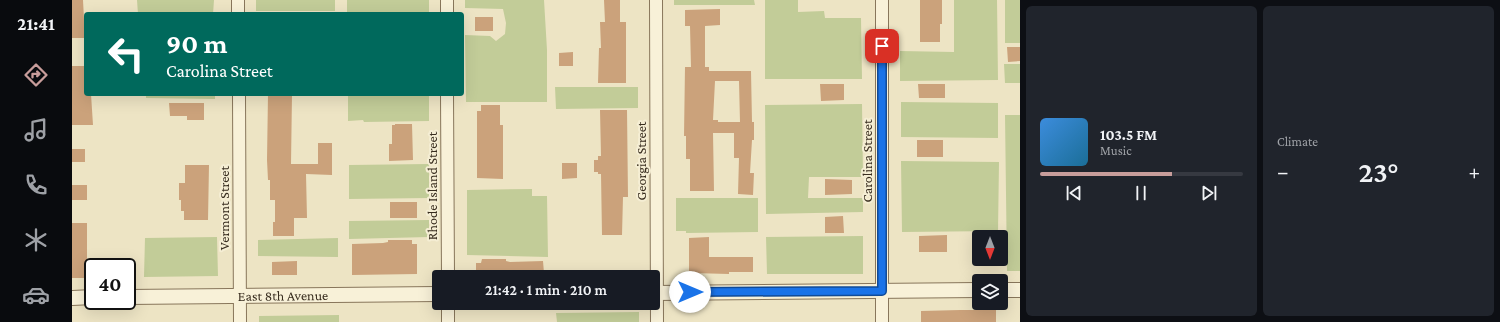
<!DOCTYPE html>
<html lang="en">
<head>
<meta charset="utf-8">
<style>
  body { margin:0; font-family:"Crimson Pro",serif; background:#20242c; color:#f1f3f6; height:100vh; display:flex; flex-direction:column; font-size:15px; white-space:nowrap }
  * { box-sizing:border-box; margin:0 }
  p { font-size:13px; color:#9ea1a6 }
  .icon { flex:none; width:22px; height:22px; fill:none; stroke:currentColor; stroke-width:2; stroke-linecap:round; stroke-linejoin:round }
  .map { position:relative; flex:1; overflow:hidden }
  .side { display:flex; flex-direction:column; gap:6px; padding:6px; background:#0d0f14; width:480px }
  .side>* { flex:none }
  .guide { position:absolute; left:12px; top:12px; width:380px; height:84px; border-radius:4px; box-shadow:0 4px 16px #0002; background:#00695c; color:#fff; overflow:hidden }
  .needle { width:26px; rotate:180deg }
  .buttons { position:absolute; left:900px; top:230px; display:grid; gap:8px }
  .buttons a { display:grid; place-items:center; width:36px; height:36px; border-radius:4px; background:#171b24; box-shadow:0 4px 16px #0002; font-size:20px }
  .speed { position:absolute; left:12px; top:258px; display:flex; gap:8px; font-size:20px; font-weight:700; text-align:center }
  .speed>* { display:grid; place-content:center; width:52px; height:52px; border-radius:50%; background:#171b24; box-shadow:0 4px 16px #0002; line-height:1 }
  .speed .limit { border:2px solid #111; border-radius:6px; background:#fff; color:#111 }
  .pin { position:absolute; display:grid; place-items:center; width:34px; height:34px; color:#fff; margin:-17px; border-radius:8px; box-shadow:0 2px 6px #0006 }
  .me { position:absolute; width:44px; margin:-22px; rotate:90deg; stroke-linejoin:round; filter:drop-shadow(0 0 3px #0008) }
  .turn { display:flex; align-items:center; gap:14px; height:84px; padding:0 16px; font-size:18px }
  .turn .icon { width:52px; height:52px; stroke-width:2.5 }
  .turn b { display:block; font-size:28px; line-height:34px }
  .big { font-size:30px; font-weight:600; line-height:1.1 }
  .side .card { flex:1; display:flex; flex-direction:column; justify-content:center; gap:6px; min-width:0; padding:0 14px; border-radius:6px; background:#20242c }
  .song { display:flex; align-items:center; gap:12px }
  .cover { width:48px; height:48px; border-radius:6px; background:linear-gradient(135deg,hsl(210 70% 55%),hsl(200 70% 35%)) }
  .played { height:4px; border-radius:2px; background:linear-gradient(90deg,#c89d9b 65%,#363941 65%) }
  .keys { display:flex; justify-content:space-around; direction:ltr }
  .heat { display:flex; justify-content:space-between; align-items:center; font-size:22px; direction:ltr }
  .side .tiles { flex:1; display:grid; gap:6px; grid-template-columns:repeat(2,1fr) }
  .trip { position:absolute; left:360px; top:270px; width:228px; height:40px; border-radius:4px; background:#171b24; box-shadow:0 4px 16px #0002; font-weight:600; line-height:40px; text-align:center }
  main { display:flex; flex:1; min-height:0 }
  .tabs { display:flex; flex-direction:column; width:72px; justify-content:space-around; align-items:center; background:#090b0e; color:#9ea1a6 }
  .tabs .icon { width:28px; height:28px }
  .tabs .current { color:#c89d9b }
  .tabs b { font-size:18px; color:#f1f3f6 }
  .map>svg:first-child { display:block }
  .green { fill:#c2cc98 }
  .building { fill:#cba27b; fill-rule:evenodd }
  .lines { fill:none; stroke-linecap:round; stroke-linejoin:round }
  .minor-casing { stroke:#88765b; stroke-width:14 }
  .tertiary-casing { stroke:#88765b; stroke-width:16 }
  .minor { stroke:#f8f1d8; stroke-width:12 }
  .tertiary { stroke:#f8f1d8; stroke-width:14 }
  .route-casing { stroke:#114b97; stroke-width:10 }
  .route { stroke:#1a73e8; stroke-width:7 }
  .labels { text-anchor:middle; stroke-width:4; stroke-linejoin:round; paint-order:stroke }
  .street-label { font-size:14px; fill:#382d1f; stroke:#f5eed4 }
</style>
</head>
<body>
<main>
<nav class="tabs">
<b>21:41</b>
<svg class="icon current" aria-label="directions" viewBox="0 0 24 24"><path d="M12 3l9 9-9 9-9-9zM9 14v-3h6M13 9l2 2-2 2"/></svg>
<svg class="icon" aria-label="music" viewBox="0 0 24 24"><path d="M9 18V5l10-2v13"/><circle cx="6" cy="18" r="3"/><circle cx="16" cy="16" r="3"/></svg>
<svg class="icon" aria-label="phone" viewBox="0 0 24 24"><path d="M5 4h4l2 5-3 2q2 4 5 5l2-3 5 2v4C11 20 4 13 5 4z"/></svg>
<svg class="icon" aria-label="climate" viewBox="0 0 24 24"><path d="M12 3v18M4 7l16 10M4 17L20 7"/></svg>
<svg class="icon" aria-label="car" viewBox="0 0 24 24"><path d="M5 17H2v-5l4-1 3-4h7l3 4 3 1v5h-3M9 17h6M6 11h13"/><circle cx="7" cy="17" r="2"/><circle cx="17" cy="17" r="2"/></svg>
</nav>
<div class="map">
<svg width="948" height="322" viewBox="0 0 948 322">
  <rect width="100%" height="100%" fill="#ede4c4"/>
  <path class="green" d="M65,0H142L141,14H66Z
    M184,0H263V11H184Z
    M275,0H357V14H275Z
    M393,0H472L475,50V102H394L393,35L418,36L424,41L433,34L434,23L431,9L393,8Z
    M602,0H682L683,5H602Z
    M693,0H726V12L752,11L753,18H789L790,79H693Z
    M882,0H925L926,80L828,81V51L882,52Z
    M933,0H948V43H933Z
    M932,64H948V83H933Z
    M483,87H566V108L484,109Z
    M74,94H143V99L74,98Z
    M276,94H357V121L292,122L291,120L276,121Z
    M829,102L926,103V138L829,137Z
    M790,104L791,177H737L736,198H791V212L694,214L693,105Z
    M933,115H948V271H935Z
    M829,161L927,162L926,231L830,232Z
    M357,164V198L277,199V165Z
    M460,189V196H475L476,257L395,255V190Z
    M604,198H686V232L614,233V231H604Z
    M357,220V237L277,239V221Z
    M791,236V274H695L694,237Z
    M145,237L146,276L72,277L73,238Z
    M266,238V257L186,256V240Z
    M567,312V322H485L484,313Z
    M267,315V322H187V316Z"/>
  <path class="building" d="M0,0H11L13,38H0Z
    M532,0H548V22H554V83H526L527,48H529L528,22H533Z
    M848,0H870V24H868V42H848Z
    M648,9V25L633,26V67H637V71H679L680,122H682V140H680L678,173H682L681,195L666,194L667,158H662V133H641L642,191H618V159H614V136H612L613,67H619L618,26H613V10ZM643,81H667L668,122H646V120H641Z
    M403,17H421V31H403Z
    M935,47H948V61L936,62Z
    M501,52V66H487V53Z
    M0,66H14V94H19L21,125H0Z
    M748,84H772V100L749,101Z
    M846,84H873V98H847Z
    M196,94H220L219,164H246V143H260V175L234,174L235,218H222V236H201V222H203V200H198V180H196L195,160Z
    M97,103H132V120H115V116H98Z
    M409,105H428V125H431V179L405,178V111H409Z
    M528,110H555L556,197H551L550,235H530L529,174H526V172H522V160H526V156H529Z
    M323,124H340L341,160L317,161V144H320V125H323Z
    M845,140H871V157H845Z
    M0,149H13V162H0Z
    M490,163H505V178L490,179Z
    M113,165H137L136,220H112V211H109V200H107V183H113Z
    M753,179L780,180V194L753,195Z
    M0,185H15V200H0Z
    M318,202H345V218H318Z
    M771,216L772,233H753V217Z
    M0,223H15V262H17V278H0Z
    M875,235V252H847V236Z
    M637,237V257H681V272H657V274L620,273V271H617V238Z
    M316,240H340V244H345V274L280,275V244L311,243L316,242Z
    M410,259H434V261L438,262L471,261L472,273L404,274V263H409Z
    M225,261V275H200V262Z
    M888,310H924V322H849V311Z"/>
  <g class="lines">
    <g class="minor-casing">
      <path id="minor" d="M166,0V14
        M375,0V14
        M584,0L585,322
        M810,0V322
        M167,94L168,322
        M375,94L376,277
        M376,303V322"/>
    </g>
    <g class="tertiary-casing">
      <g id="tertiary">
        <path d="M929,290H948"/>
        <path d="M581,293L907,290"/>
        <path id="s1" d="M55,297L367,294"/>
        <path d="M0,298L21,297"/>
      </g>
    </g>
    <use href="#minor" class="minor"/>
    <use href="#tertiary" class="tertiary"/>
  </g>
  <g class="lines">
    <g class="route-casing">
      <path id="route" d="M618,292L810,291V46"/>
    </g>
    <use href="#route" class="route"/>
  </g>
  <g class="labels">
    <g class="street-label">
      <text transform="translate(569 161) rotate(-90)" y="5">Georgia Street</text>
      <text transform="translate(795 161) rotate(-90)" y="5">Carolina Street</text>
      <text transform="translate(360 186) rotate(-90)" y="5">Rhode Island Street</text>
      <text transform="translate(152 208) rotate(-90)" y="5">Vermont Street</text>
      <text dy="5" stroke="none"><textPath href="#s1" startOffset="156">East 8th Avenue</textPath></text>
    </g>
  </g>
</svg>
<div class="buttons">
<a><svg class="needle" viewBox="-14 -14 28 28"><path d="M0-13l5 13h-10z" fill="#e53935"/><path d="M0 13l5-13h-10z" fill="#9ea1a6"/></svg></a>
<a><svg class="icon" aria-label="layers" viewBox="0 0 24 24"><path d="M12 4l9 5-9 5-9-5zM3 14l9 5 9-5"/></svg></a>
</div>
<div class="speed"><div class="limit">40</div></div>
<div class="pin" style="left:810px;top:46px;background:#d93025"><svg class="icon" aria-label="arrive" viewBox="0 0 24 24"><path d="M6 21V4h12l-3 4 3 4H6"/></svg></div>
<svg class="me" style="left:618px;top:292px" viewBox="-20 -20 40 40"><circle r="19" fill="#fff"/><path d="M0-13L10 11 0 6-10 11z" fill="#1a73e8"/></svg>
<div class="trip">21:42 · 1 min · 210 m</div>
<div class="guide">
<div class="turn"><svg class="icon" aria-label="left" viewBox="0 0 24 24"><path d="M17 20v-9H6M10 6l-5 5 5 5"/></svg><div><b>90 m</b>Carolina Street</div></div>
</div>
</div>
<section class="side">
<div class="tiles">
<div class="card">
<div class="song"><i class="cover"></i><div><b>103.5 FM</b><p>Music</p></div></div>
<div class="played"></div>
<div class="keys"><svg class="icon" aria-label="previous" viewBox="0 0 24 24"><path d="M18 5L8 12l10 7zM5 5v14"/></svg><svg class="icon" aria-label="pause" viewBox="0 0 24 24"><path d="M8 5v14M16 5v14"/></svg><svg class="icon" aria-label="next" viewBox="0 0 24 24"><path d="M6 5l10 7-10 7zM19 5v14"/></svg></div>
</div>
<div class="card"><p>Climate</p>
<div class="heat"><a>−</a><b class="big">23°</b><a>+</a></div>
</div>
</div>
</section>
</main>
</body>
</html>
